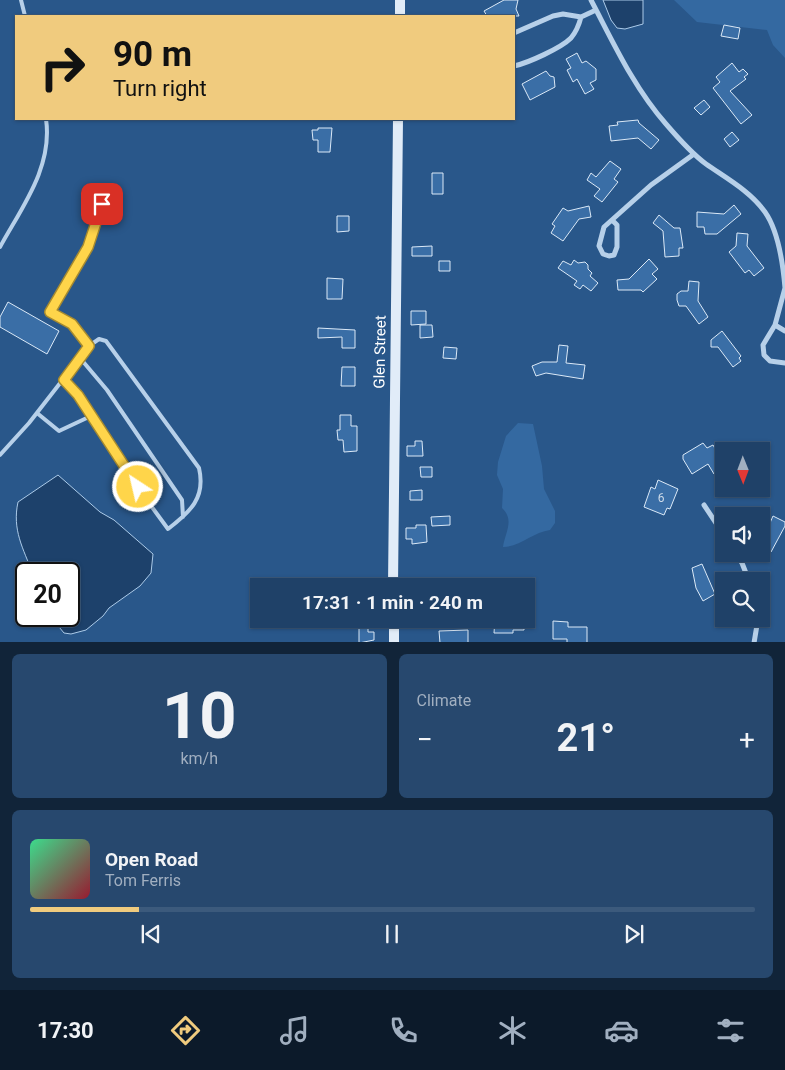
<!DOCTYPE html>
<html lang="en">
<head>
<meta charset="utf-8">
<style>
  body { margin:0; font-family:Roboto,sans-serif; background:#27486e; color:#f1f3f6; height:100vh; display:flex; flex-direction:column; font-size:19px; white-space:nowrap }
  * { box-sizing:border-box; margin:0 }
  p { font-size:16px; color:#a1afc0 }
  .icon { flex:none; width:28px; height:28px; fill:none; stroke:currentColor; stroke-width:2; stroke-linecap:round; stroke-linejoin:round }
  .map { position:relative; height:642px; overflow:hidden }
  .sheet { display:flex; flex-direction:column; gap:12px; padding:12px; background:#112439; flex:1 }
  .sheet>* { flex:none }
  .top-card { position:absolute; left:15px; top:15px; width:500px; height:105px; border-radius:0px; box-shadow:0 1px 4px #0004,0 0 0 1px #3c5a7c; background:#f0cb7e; color:#111; overflow:hidden }
  .needle { width:32px; rotate:179deg }
  .buttons { position:absolute; left:715px; top:442px; display:grid; gap:10px }
  .buttons a { display:grid; place-items:center; width:55px; height:55px; border-radius:0px; background:#1f4168; box-shadow:0 1px 4px #0004,0 0 0 1px #3c5a7c; font-size:25px }
  .speed { position:absolute; left:15px; top:562px; display:flex; gap:10px; font-size:25px; font-weight:700; text-align:center }
  .speed>* { display:grid; place-content:center; width:65px; height:65px; border-radius:50%; background:#1f4168; box-shadow:0 1px 4px #0004,0 0 0 1px #3c5a7c; line-height:1 }
  .speed .limit { border:2px solid #111; border-radius:8px; background:#fff; color:#111 }
  .pin { position:absolute; display:grid; place-items:center; width:42px; height:42px; color:#fff; margin:-21px; border-radius:10px; box-shadow:0 2px 8px #0006 }
  .me { position:absolute; width:55px; margin:-28px; rotate:325deg; stroke-linejoin:round; filter:drop-shadow(0 0 4px #0008) }
  .turn { display:flex; align-items:center; gap:18px; height:105px; padding:0 15px; font-size:22px }
  .turn .icon { width:65px; height:65px; stroke-width:2.5 }
  .turn b { display:block; font-size:35px; line-height:42px }
  .big { font-size:38px; font-weight:700; line-height:1.1 }
  .sheet .tile { flex:1; display:flex; flex-direction:column; justify-content:center; gap:8px; min-width:0; padding:0 18px; border-radius:8px; background:#27486e }
  .sheet .dial { align-items:center; gap:0 }
  .dial b { font-size:65px; line-height:1 }
  .song { display:flex; align-items:center; gap:15px }
  .cover { width:60px; height:60px; border-radius:8px; background:linear-gradient(135deg,hsl(150 70% 55%),hsl(350 70% 35%)) }
  .played { height:5px; border-radius:2px; background:linear-gradient(90deg,#f0cb7e 15%,#3c5a7c 15%) }
  .keys { display:flex; justify-content:space-around; direction:ltr }
  .heat { display:flex; justify-content:space-between; align-items:center; font-size:28px; direction:ltr }
  .sheet .tiles { flex:1; display:grid; gap:12px; grid-template-columns:1fr 1fr }
  .tile:last-child { grid-column:span 2 }
  .trip { position:absolute; left:250px; top:578px; width:285px; height:50px; border-radius:0px; background:#1f4168; box-shadow:0 1px 4px #0004,0 0 0 1px #3c5a7c; font-weight:700; line-height:50px; text-align:center }
  .dock { display:flex; height:80px; justify-content:space-around; align-items:center; background:#0c1a2a; color:#a1afc0 }
  .dock .icon { width:35px; height:35px }
  .dock .active { color:#f0cb7e }
  .dock b { font-size:22px; color:#f1f3f6 }
  .map>svg:first-child { display:block }
  .green { fill:#3469a1 }
  .water { fill:#1d416b; stroke:#accbe9 }
  .building { fill:#3a6ea6; stroke:#dbe9f7 }
  .lines { fill:none; stroke-linecap:round; stroke-linejoin:round }
  .lane { stroke:#b7d0e9; stroke-width:4 }
  .street { stroke:#b7d0e9; stroke-width:5 }
  .secondary { stroke:#e1ecf8; stroke-width:10 }
  .route-casing { stroke:#a68a30; stroke-width:12 }
  .route { stroke:#ffd54a; stroke-width:9 }
  .labels { text-anchor:middle; stroke-width:5; stroke-linejoin:round; paint-order:stroke }
  .number-label { font-size:12px; fill:#cedbe9 }
  .street-label { font-size:15px; fill:#fff; stroke:#29578a }
</style>
</head>
<body>
<div class="map">
<svg width="785" height="643" viewBox="0 0 785 643">
  <rect width="100%" height="100%" fill="#29578a"/>
  <path class="green" d="M674,0H785V58L773,45L767,30L697,22Z
    M518,423L533,424L542,466L544,489L555,511V523L550,530C533,532 520,547 503,547C505,533 515,520 502,508L503,489L497,475L498,462L506,436Z"/>
  <path class="water" d="M603,0H643V24L625,29L617,28L611,20Z
    M58,475L100,512L114,520L153,554L151,573L140,586L109,608L103,616L86,630L71,634L64,633L50,616H69V574H33C23,548 12,530 18,502Z"/>
  <path class="building" d="M504,0H518L516,9L519,16H487L484,11Z
    M724,25L740,28L738,39L721,36Z
    M577,53L582,63L586,61L596,69V80L590,83L594,89L585,94L577,79L573,82L567,70L571,68L566,59Z
    M732,63L739,72L743,69L748,74L744,77L746,79L730,91L752,115L741,124L713,88L720,82L716,77Z
    M546,71L550,76L554,77L555,87L530,100L522,84Z
    M704,100L710,107L701,115L694,108Z
    M638,120L639,123L659,140L651,149L638,138L611,141L609,126L618,125L617,122Z
    M318,128H332L330,152H318V140H313L312,130H318Z
    M732,132L739,140L730,147L724,139Z
    M610,161L621,169L614,179L618,182L602,202L594,196L600,189L587,180L591,173L596,177Z
    M432,173H443V194H432Z
    M734,205L741,214L717,234H705L704,227H697V212L724,214Z
    M589,206L591,217L579,219L563,241L551,233L555,226L552,224L563,208L568,211Z
    M659,215L674,228H680L683,248H679V256L665,257L663,231L653,223Z
    M337,216H349V231L337,232Z
    M737,233L748,234L747,246L764,268L754,276L749,270L745,273L729,252L736,246Z
    M432,246V256H412V247Z
    M649,259L658,269L652,274L657,279L643,292L641,290H618L617,280L629,279Z
    M574,260L578,263L585,262L588,265V269L592,273L590,276L598,283L591,291L583,285L580,289L574,285L577,281L558,268L563,261L571,265Z
    M439,261H450V271H439Z
    M327,278L343,279L342,299H327Z
    M689,281L699,282L698,301L708,317L699,324L686,306H679L677,300V294L681,291H688Z
    M8,302L59,331L47,354L0,327V317Z
    M411,311H426V324L411,325Z
    M420,325H432L433,337L420,338Z
    M318,328L355,330V348H342V337L318,338Z
    M722,331L741,356L739,358L741,361L733,367L718,347H711V340Z
    M559,345L568,346L566,363L585,365L583,379L546,373L536,376L532,366L542,362H557Z
    M444,347L457,348L456,359L443,358Z
    M342,367H355V386H341Z
    M340,415H351V426H357V451L344,452L343,440H338L337,430H340Z
    M415,441H422L423,456H407V446H415Z
    M703,443L707,448L713,445L718,454L715,456L722,469L714,474L708,464L692,474L683,459V455Z
    M420,467H432V477H421Z
    M658,480L678,489L670,509L667,508L664,515L644,507L651,487L655,489Z
    M422,490V500H410V491Z
    M450,516V525L432,526L431,517Z
    M773,516L785,522V526L771,552L761,547V544Z
    M416,525H426L427,542L412,544V539H406V528H416Z
    M702,564L715,594L703,601L696,588L692,568Z
    M495,619H524V630H513V633H494Z
    M553,621L568,622V627H587V643H567V639H553Z
    M359,627H368V632H374V640L359,643Z
    M468,630V643H440L439,631Z"/>
  <g class="lines">
    <path class="lane" d="M21,0L25,16
      M0,247C22,207 53,167 46,119
      M80,358L107,390L182,500L183,517
      M64,380L78,395L127,473L168,529C190,512 206,498 199,468L106,341L99,339L89,346
      M37,413L59,431L91,416
      M0,455L29,423L89,346L72,323L50,312L88,247L102,204"/>
    <path class="street" d="M591,0C613,42 634,88 666,124C678,138 691,153 706,164C726,178 750,191 765,212C779,232 783,264 785,288
      M514,33L553,16L563,14L581,17L596,10
      M514,66C528,63 561,48 571,38C576,32 579,25 581,17
      M612,220L617,225V247L614,255L609,256L603,254L599,246L604,227L651,185L694,154
      M785,288L775,325L763,345L764,355L770,361L785,363
      M775,325L785,331
      M704,505L724,535
      M736,554L742,563L749,581
      M754,643L758,619"/>
    <path class="secondary" d="M400,16V0
      M393,586L398,119
      M394,619V643"/>
  </g>
  <g class="lines">
    <g class="route-casing">
      <path id="route" d="M102,204L88,247L50,312L72,324L89,346L64,380L78,395L138,487"/>
    </g>
    <use href="#route" class="route"/>
  </g>
  <g class="labels">
    <g class="number-label">
      <text x="661" y="502">6</text>
    </g>
    <g class="street-label">
      <text transform="translate(380 352) rotate(-89)" y="5">Glen Street</text>
    </g>
  </g>
</svg>
<div class="buttons">
<a><svg class="needle" viewBox="-14 -14 28 28"><path d="M0-13l5 13h-10z" fill="#e53935"/><path d="M0 13l5-13h-10z" fill="#a1afc0"/></svg></a>
<a><svg class="icon" aria-label="sound" viewBox="0 0 24 24"><path d="M4 9h4l5-4v14l-5-4H4zM17 9q2 3 0 6"/></svg></a>
<a><svg class="icon" aria-label="search" viewBox="0 0 24 24"><circle cx="10" cy="10" r="6"/><path d="M15 15l6 6"/></svg></a>
</div>
<div class="speed"><div class="limit">20</div></div>
<div class="pin" style="left:102px;top:204px;background:#d93025"><svg class="icon" aria-label="arrive" viewBox="0 0 24 24"><path d="M6 21V4h12l-3 4 3 4H6"/></svg></div>
<svg class="me" style="left:138px;top:487px" viewBox="-20 -20 40 40"><circle r="17" fill="#ffd54a" stroke="#fff" stroke-width="3"/><path d="M0-11L8 9 0 5-8 9z" fill="#fff"/></svg>
<div class="trip">17:31 · 1 min · 240 m</div>
<div class="top-card">
<div class="turn"><svg class="icon" aria-label="right" viewBox="0 0 24 24"><path d="M7 20v-9h11M14 6l5 5-5 5"/></svg><div><b>90 m</b>Turn right</div></div>
</div>
</div>
<section class="sheet">
<div class="tiles">
<div class="tile dial"><b>10</b><p>km/h</p></div>
<div class="tile"><p>Climate</p>
<div class="heat"><a>−</a><b class="big">21°</b><a>+</a></div>
</div>
<div class="tile">
<div class="song"><i class="cover"></i><div><b>Open Road</b><p>Tom Ferris</p></div></div>
<div class="played"></div>
<div class="keys"><svg class="icon" aria-label="previous" viewBox="0 0 24 24"><path d="M18 5L8 12l10 7zM5 5v14"/></svg><svg class="icon" aria-label="pause" viewBox="0 0 24 24"><path d="M8 5v14M16 5v14"/></svg><svg class="icon" aria-label="next" viewBox="0 0 24 24"><path d="M6 5l10 7-10 7zM19 5v14"/></svg></div>
</div>
</div>
</section>
<nav class="dock">
<b>17:30</b>
<svg class="icon active" aria-label="directions" viewBox="0 0 24 24"><path d="M12 3l9 9-9 9-9-9zM9 14v-3h6M13 9l2 2-2 2"/></svg>
<svg class="icon" aria-label="music" viewBox="0 0 24 24"><path d="M9 18V5l10-2v13"/><circle cx="6" cy="18" r="3"/><circle cx="16" cy="16" r="3"/></svg>
<svg class="icon" aria-label="phone" viewBox="0 0 24 24"><path d="M5 4h4l2 5-3 2q2 4 5 5l2-3 5 2v4C11 20 4 13 5 4z"/></svg>
<svg class="icon" aria-label="climate" viewBox="0 0 24 24"><path d="M12 3v18M4 7l16 10M4 17L20 7"/></svg>
<svg class="icon" aria-label="car" viewBox="0 0 24 24"><path d="M5 17H2v-5l4-1 3-4h7l3 4 3 1v5h-3M9 17h6M6 11h13"/><circle cx="7" cy="17" r="2"/><circle cx="17" cy="17" r="2"/></svg>
<svg class="icon" aria-label="filters" viewBox="0 0 24 24"><path d="M4 7h16M4 17h16"/><circle cx="9" cy="7" r="2"/><circle cx="15" cy="17" r="2"/></svg>
</nav>
</body>
</html>
